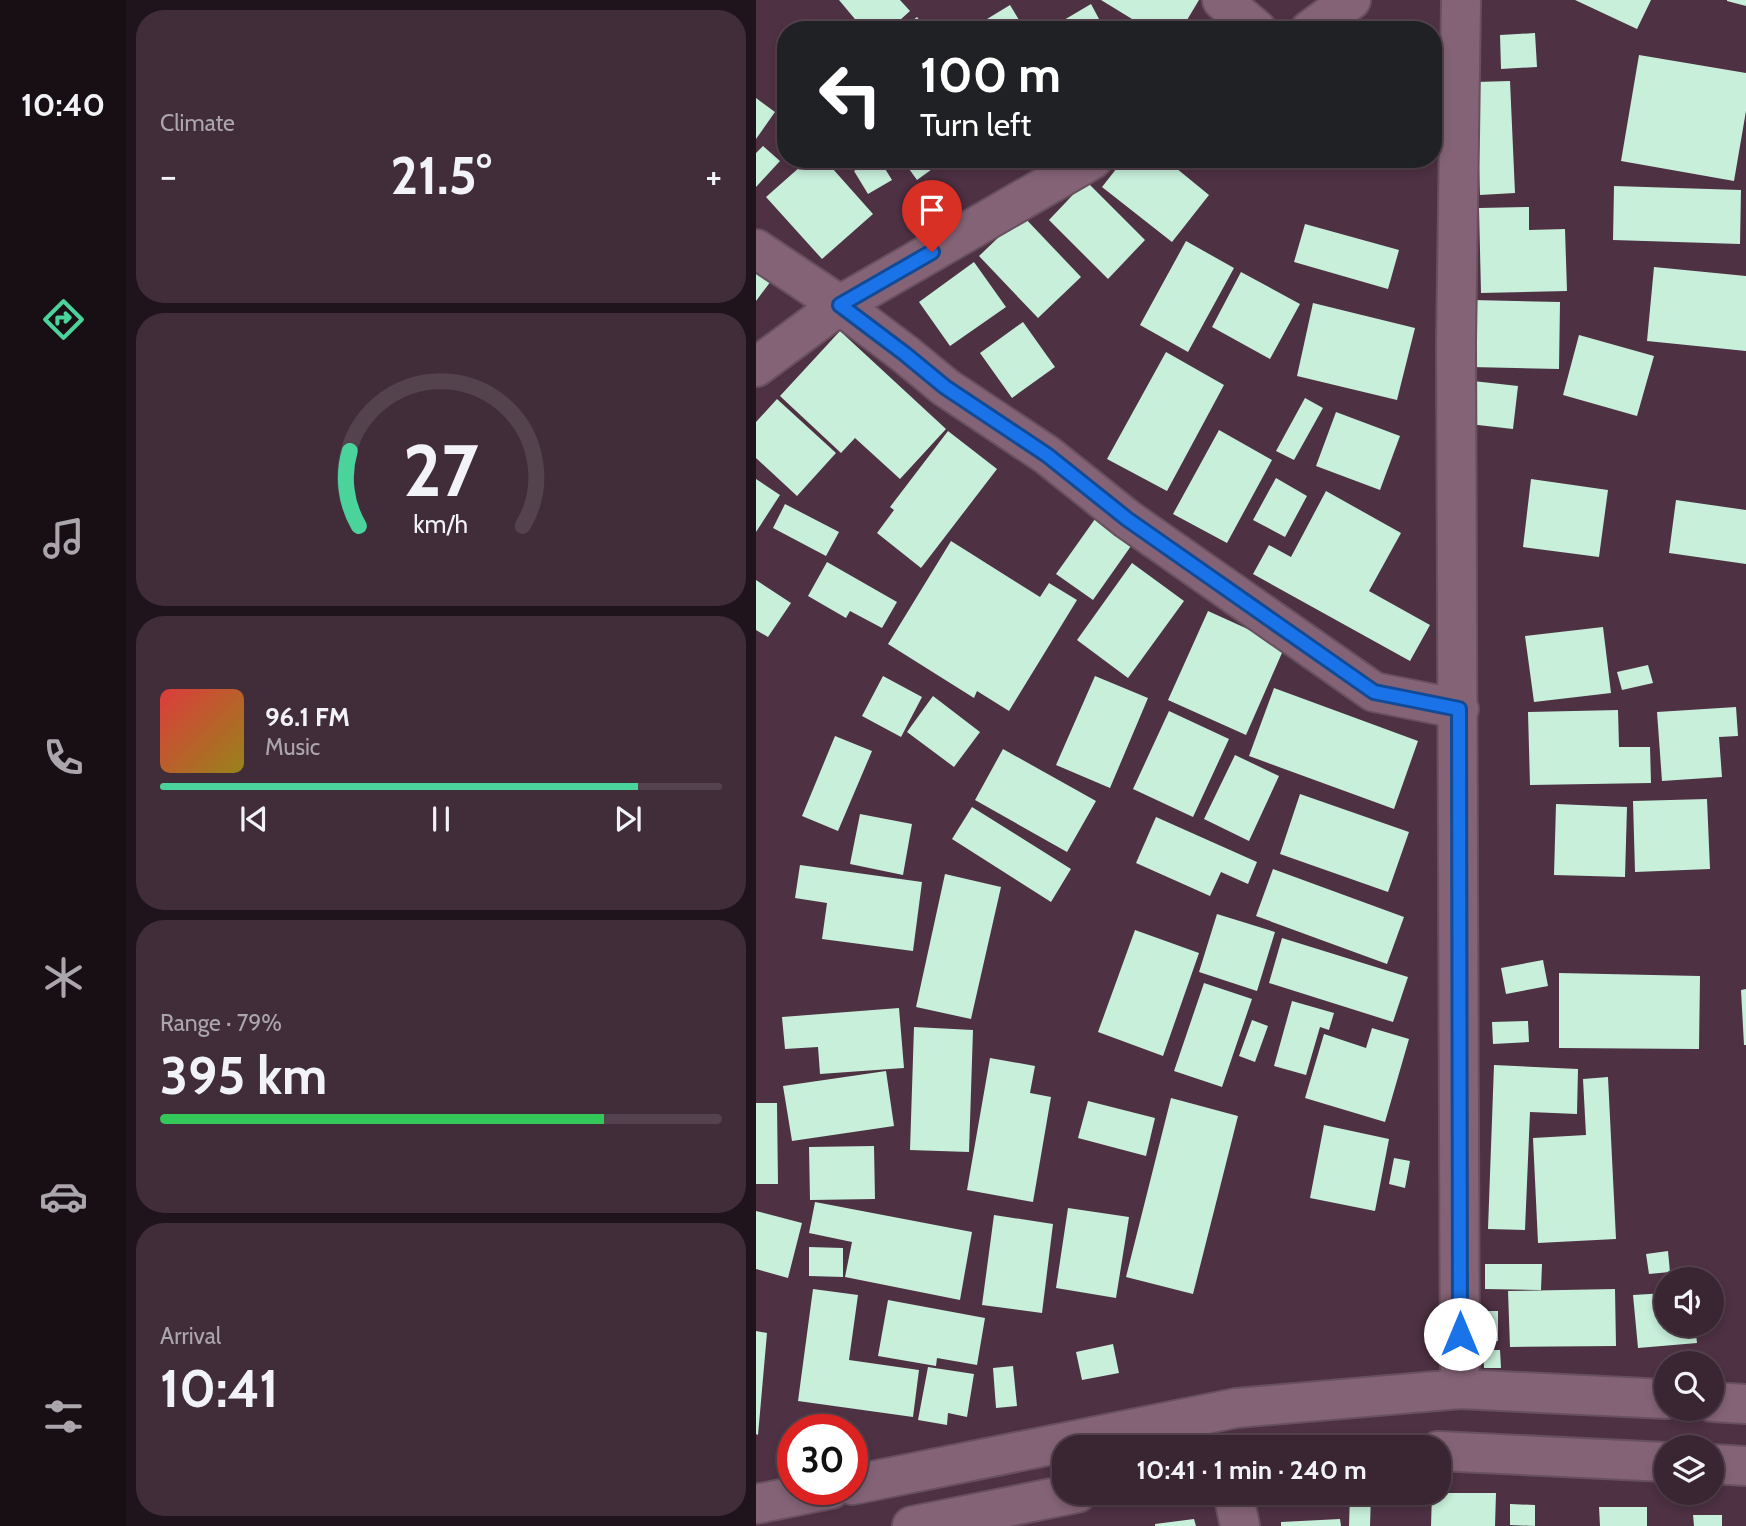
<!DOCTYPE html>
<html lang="en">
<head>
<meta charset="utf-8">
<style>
  body { margin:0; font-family:Cabin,sans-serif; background:#412d3a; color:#f1f3f6; height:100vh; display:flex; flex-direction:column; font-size:26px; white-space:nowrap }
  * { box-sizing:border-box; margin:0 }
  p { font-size:23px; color:#aba5ac }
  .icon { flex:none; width:38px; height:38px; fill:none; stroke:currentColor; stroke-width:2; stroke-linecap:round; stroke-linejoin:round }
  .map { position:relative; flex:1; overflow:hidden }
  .side { display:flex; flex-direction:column; gap:10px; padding:10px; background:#20141c; width:630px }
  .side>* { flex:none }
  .top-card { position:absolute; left:21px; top:21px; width:665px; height:147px; border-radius:28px; box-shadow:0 4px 10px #0003,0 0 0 2px #54424d; background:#202124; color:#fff; overflow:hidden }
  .buttons { position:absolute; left:898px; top:1267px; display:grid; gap:14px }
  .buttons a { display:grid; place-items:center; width:70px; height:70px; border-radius:50%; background:#3a2532; box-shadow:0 4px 10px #0003,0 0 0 2px #54424d; font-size:35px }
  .speed { position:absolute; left:21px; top:1414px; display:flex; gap:14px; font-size:35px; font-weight:700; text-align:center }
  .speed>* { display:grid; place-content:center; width:91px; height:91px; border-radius:50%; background:#3a2532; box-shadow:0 4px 10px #0003,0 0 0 2px #54424d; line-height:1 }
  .speed .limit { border:10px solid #d22; background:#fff; color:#111 }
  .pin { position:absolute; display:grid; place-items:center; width:60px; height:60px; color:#fff; margin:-72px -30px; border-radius:50% 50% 50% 0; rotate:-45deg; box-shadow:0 0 7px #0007 }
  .pin .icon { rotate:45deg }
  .me { position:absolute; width:77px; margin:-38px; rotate:0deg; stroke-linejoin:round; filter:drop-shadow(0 0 5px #0008) }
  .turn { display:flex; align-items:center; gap:24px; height:147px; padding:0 28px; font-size:32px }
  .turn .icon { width:91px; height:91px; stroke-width:2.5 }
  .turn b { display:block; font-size:49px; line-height:60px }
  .big { font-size:52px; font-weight:700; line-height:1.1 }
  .side .card { flex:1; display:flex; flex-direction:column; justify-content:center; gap:10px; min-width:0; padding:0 24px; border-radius:28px; background:#412d3a }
  .side .dial { align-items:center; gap:0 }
  .dial svg { height:182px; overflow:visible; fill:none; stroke:#54424d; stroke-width:7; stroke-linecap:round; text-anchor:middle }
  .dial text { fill:#f1f3f6; stroke:none }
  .song { display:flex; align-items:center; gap:21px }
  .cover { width:84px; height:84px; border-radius:10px; background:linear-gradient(135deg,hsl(0 70% 55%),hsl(50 70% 35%)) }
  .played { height:7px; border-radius:4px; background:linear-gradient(90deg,#4ad49c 85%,#54424d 85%) }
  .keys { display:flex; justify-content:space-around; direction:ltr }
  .heat { display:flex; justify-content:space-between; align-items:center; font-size:38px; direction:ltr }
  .charge { height:10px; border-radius:5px; background:linear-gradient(90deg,#34c759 79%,#54424d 0) }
  .trip { position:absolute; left:296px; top:1435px; width:399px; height:70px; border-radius:28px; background:#3a2532; box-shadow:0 4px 10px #0003,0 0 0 2px #54424d; font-weight:700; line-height:70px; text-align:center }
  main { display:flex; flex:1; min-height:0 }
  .tabs { display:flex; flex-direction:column; width:126px; justify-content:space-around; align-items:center; background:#170f14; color:#aba5ac }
  .tabs .icon { width:49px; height:49px }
  .tabs .selected { color:#4ad49c }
  .tabs b { font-size:32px; color:#f1f3f6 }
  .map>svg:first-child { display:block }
  .building { fill:#c7efda }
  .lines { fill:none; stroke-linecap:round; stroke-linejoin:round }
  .street-casing { stroke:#68505f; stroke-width:42 }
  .secondary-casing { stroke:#68505f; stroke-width:42 }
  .street { stroke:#846376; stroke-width:38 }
  .secondary { stroke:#846376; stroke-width:38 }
  .route-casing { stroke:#114b97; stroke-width:18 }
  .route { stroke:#1a73e8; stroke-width:12 }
</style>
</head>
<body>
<main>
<nav class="tabs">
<b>10:40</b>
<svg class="icon selected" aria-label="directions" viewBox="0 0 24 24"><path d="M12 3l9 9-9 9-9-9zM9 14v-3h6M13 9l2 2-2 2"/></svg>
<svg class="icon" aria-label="music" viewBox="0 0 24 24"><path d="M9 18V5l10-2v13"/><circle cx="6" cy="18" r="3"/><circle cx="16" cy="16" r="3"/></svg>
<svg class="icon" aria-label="phone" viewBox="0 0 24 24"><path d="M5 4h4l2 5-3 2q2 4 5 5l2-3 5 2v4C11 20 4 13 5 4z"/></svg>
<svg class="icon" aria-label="climate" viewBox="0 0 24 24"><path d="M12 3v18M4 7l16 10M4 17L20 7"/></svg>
<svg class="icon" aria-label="car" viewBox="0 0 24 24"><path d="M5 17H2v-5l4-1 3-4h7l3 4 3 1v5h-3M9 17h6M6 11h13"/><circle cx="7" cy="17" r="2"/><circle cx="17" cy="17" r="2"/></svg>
<svg class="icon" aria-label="filters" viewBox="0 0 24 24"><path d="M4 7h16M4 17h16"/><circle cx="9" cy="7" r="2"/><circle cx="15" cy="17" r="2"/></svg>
</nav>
<section class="side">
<div class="card"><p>Climate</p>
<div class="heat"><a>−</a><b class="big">21.5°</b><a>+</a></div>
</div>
<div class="card dial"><svg viewBox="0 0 100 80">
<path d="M14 69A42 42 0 1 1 86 69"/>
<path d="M14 69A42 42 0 0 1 10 36" stroke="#4ad49c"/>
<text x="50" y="56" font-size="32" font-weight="700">27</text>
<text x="50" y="72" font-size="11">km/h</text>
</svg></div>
<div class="card">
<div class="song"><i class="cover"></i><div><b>96.1 FM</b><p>Music</p></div></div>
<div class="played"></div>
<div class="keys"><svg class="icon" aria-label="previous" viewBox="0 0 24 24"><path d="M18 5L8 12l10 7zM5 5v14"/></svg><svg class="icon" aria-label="pause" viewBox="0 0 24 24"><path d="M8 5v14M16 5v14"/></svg><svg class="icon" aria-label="next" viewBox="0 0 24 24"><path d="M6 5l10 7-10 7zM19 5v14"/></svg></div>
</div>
<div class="card"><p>Range · 79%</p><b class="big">395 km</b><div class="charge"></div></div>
<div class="card"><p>Arrival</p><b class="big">10:41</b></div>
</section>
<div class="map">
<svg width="990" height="1526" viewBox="0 0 990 1526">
  <rect width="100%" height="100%" fill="#4e3143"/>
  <path class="building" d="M83,0H144L154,11L133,30H108Z
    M345,0H443L425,30H394Z
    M819,0H895L881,29Z
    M971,0H990V6L971,1Z
    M335,4L349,30H291Z
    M254,5L269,30H213Z
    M161,17L171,30H145Z
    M655,22L656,30H598L597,27Z
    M779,33L781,67L745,69L744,35Z
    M883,55L990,73V111L978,181L865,161Z
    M754,81L759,193L724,195L720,82Z
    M0,98L19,112L0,139Z
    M7,146L24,161L0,187V153Z
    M53,159H68L117,214L66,259L10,197Z
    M117,159H123L136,180L112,194L98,171Z
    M146,159H190L161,180Z
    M368,159H409L453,195L416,242L346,187Z
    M330,181L389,240L352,279L293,220Z
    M858,186L985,190L984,244L857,240Z
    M773,207V230L809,229L811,291L725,293L723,208Z
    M266,215L325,277L282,318L223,256Z
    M549,224L643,250L632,289L538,262Z
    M430,241L478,268L432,352L384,325Z
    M218,262L250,307L194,346L163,302Z
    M898,267L990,276V351L891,341Z
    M0,270L15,281L0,301Z
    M485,272L544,304L514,359L456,327Z
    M716,300L804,302L803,369L715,367Z
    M557,303L659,328L641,400L541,376Z
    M267,322L299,367L256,398L224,353Z
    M84,331L190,429L144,479L99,438L85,453L24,396Z
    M823,335L898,356L881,416L807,395Z
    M410,352L468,385L411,491L351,459Z
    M717,381L762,386L757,429L713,424Z
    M549,398L567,408L538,460L520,451Z
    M21,399L80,453L41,496L0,458V422Z
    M580,412L644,436L624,490L560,466Z
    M463,430L516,460L471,543L417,514Z
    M192,431L241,469L165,568L121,533L138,510L134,507Z
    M520,478L551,496L529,537L497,520Z
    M0,479L24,495L0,532Z
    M775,479L852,490L843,557L767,547Z
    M570,491L645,533L613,591L674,625L654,661L497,574L513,545L535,557Z
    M920,500L990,510V564L913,553Z
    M29,504L83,532L70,556L17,528Z
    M339,519L375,546L337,600L300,574Z
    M195,541L284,597L293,583L321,600L253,711L221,691L218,698L132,644Z
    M71,562L141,602L126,628L94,611L90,618L52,596Z
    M376,563L428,601L372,678L321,640Z
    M0,580L35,603L12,637L0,630Z
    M452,611L529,646L490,735L412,700Z
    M847,627L855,693L778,702L769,636Z
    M892,665L897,683L866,690L861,672Z
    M127,676L166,697L145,737L106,716Z
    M339,676L392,698L354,788L300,765Z
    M518,688L662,741L638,809L493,756Z
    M177,696L224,732L198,767L151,732Z
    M980,707L982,736L963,737L966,777L906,781L901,712Z
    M862,710L863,747H894L895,783L774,785L772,712Z
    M413,711L473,739L437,817L377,789Z
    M79,736L116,751L82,831L46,816Z
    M247,749L340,801L311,852L219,800Z
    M479,755L523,776L493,841L448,819Z
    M544,794L653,832L632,892L524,854Z
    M951,799L954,869L879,872L877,801Z
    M800,804L871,807L869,877L798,875Z
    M216,807L315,869L295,902L196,839Z
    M104,814L156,824L147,875L94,864Z
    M400,817L501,862L492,884L465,872L454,896L380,863Z
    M44,865L166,882L157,951L66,939L71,903L39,898Z
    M517,869L648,917L631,964L500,916Z
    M189,874L245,887L215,1019L160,1007Z
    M461,914L519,932L501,991L443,972Z
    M379,930L443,953L407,1056L342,1032Z
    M526,938L652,977L637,1022L513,983Z
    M787,960L792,986L750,994L745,968Z
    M803,973L944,976L943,1049L803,1048Z
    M448,983L496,999L466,1087L418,1071Z
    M990,989V1045H988L985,990Z
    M536,1001L578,1013L573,1030L564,1027L550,1075L518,1066Z
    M143,1008L148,1068L64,1074L62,1047L29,1049L26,1017Z
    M496,1020L512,1026L499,1062L483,1056Z
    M772,1021L773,1042L737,1044L736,1022Z
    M158,1027L217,1030L213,1152L154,1150Z
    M616,1028L653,1039L629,1122L549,1098L568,1034L610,1048Z
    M234,1058L279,1066L274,1093L295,1097L277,1202L211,1190Z
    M738,1065L822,1069L821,1114L774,1112L769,1230L732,1229Z
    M130,1071L138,1126L36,1141L27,1086Z
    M852,1077L860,1239L782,1243L777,1138L830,1135L827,1079Z
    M415,1098L482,1116L437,1294L370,1277Z
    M332,1101L399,1118L390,1156L322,1138Z
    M0,1103H21L22,1184H0Z
    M568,1125L633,1139L619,1211L554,1198Z
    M118,1146L119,1199L54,1200L53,1147Z
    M638,1158L654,1161L649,1188L633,1184Z
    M59,1202L216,1232L204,1300L89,1277L96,1242L53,1233Z
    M312,1208L373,1217L360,1298L300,1288Z
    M0,1211L46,1223L32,1278L0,1269Z
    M238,1215L297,1224L286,1313L226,1305Z
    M53,1247L87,1248V1277L53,1276Z
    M912,1251L914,1272L893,1274L890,1254Z
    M729,1264H786L785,1290L729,1289Z
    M965,1284L967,1308L956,1309V1285Z
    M57,1289L102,1295L93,1360L163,1370L157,1417L42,1401Z
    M859,1289L860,1346L754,1347L752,1291Z
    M910,1293V1325H939L941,1343L882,1348L877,1295Z
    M132,1300L229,1318L221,1365L181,1358L180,1366L122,1356Z
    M719,1311H742V1341H719Z
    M0,1331L11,1333L2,1435L0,1434Z
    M357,1344L363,1373L326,1380L320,1352Z
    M727,1350H744L745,1368H728Z
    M257,1366L261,1406L240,1408L237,1368Z
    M172,1367L218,1374L211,1417L192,1413L191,1425L162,1420Z
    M594,1493L615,1494L614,1526H593Z
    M676,1493H740L739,1526H675Z
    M754,1504L779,1505V1526L754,1525Z
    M843,1507H891V1526H844Z
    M937,1515H966V1526H938Z
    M438,1519L440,1526H399V1524Z
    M584,1519L585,1526H525V1522Z"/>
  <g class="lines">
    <g class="street-casing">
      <path id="street" d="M466,0L501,30
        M554,30L595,0
        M0,249L84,305L149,354L189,387L291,455L371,519L618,692L703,709
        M0,367L84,305L337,159
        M704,1389L700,343L705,0
        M477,1493L484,1526"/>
    </g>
    <g class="secondary-casing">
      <path id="secondary" d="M956,1402L990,1404
        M682,1451L910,1462
        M956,1464L990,1466
        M96,1485L480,1408L704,1389L910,1399
        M0,1504L75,1489
        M156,1526L321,1493"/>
    </g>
    <use href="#street" class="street"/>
    <use href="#secondary" class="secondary"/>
  </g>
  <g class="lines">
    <g class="route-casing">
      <path id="route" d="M176,252L84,305L149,354L189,387L291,455L371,519L618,692L703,709L704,1334"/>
    </g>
    <use href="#route" class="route"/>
  </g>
</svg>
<div class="buttons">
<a><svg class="icon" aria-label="sound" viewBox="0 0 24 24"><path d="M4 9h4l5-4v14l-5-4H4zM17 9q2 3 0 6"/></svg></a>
<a><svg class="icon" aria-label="search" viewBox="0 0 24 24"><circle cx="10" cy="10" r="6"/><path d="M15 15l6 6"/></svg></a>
<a><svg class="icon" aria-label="layers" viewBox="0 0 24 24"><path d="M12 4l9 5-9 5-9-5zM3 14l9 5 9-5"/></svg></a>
</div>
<div class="speed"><div class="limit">30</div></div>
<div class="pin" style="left:176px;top:252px;background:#d93025"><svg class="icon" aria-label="arrive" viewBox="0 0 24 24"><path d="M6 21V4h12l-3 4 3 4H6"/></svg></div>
<svg class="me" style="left:704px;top:1334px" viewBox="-20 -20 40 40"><circle r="19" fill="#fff"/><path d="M0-13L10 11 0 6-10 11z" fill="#1a73e8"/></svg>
<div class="trip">10:41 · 1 min · 240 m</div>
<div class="top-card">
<div class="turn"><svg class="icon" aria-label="left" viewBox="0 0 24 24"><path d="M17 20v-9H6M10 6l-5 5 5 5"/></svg><div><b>100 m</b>Turn left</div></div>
</div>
</div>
</main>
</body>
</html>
